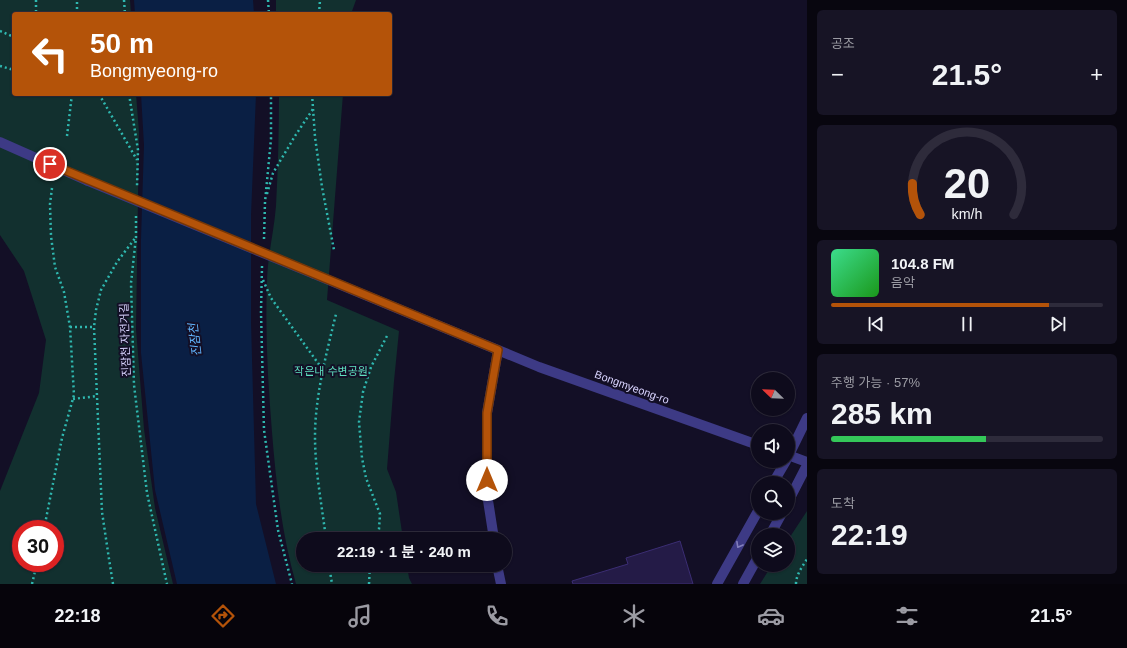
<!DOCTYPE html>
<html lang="ko">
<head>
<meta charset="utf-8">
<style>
  body { margin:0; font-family:Helvetica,"Noto Sans KR",sans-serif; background:#171425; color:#f1f3f6; height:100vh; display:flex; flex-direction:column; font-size:15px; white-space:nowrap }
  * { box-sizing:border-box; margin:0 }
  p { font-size:13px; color:#9b9ba3 }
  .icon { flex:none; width:22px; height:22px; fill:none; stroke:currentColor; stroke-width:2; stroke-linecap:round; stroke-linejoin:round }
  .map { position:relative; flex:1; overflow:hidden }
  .drawer { display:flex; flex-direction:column; gap:10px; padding:10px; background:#08060f; width:320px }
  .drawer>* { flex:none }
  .banner { position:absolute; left:12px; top:12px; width:380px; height:84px; border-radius:4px; box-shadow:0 1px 3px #0004,0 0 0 1px #2e2b3b; background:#b45309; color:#fff; overflow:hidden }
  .needle { width:26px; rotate:293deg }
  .buttons { position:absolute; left:751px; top:372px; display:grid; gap:8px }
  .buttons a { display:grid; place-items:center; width:44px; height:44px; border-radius:50%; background:#0e0b1c; box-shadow:0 1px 3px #0004,0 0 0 1px #2e2b3b; font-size:20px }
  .speed { position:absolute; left:12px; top:520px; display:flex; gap:8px; font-size:20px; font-weight:700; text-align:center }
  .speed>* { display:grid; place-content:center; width:52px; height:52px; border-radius:50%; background:#0e0b1c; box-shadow:0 1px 3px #0004,0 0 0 1px #2e2b3b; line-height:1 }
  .speed .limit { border:6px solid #d22; background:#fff; color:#111 }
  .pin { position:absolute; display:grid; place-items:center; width:34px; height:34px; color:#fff; margin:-17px; border:2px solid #fff; border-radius:50%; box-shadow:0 1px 4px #0007 }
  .me { position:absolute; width:44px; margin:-22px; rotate:0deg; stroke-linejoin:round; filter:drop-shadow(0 0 3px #0008) }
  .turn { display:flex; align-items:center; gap:14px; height:84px; padding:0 12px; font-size:18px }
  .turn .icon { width:52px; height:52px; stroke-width:2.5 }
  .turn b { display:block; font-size:28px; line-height:34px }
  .big { font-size:30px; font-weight:600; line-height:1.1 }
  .drawer .card { flex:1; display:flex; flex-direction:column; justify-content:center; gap:6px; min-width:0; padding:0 14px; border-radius:6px; background:#171425 }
  .drawer .dial { align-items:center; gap:0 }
  .dial svg { height:104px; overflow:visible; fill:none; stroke:#2e2b3b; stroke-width:7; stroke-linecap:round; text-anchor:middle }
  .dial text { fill:#f1f3f6; stroke:none }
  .song { display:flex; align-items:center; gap:12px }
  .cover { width:48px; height:48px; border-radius:6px; background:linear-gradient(135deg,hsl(150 70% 55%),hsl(120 70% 35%)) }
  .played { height:4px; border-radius:2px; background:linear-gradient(90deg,#b45309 80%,#2e2b3b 80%) }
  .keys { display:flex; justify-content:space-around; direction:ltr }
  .heat { display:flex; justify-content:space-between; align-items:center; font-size:22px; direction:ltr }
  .charge { height:6px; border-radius:3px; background:linear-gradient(90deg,#34c759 57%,#2e2b3b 0) }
  .trip { position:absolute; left:296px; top:532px; width:216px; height:40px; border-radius:20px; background:#0e0b1c; box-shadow:0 1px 3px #0004,0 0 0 1px #2e2b3b; font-weight:600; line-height:40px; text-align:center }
  .dock { display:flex; height:64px; justify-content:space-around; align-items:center; background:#06040b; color:#9b9ba3 }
  .dock .icon { width:28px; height:28px }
  .dock .current { color:#b45309 }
  .dock b { font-size:18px; color:#f1f3f6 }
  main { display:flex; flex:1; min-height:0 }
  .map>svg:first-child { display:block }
  .green { fill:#12302f; fill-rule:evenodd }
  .water { fill:#0a1f44 }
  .building { fill:#241b47; stroke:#3b2d73 }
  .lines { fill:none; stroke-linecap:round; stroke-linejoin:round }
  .path { stroke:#2fb8b0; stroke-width:2.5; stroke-dasharray:2 3; stroke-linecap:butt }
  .minor { stroke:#3d3a85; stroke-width:10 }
  .minor-bridge { stroke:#3d3a85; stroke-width:10 }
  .oneway { stroke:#837fbc }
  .route-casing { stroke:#753606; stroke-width:10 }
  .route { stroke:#b45309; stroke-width:7 }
  .labels { text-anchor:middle; stroke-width:4; stroke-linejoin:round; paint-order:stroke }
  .street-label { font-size:11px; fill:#d9d4ff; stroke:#130f26 }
  .park-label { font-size:11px; fill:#5fe0c0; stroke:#130f26 }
  .water-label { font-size:12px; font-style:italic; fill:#62b6ff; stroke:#130f26 }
</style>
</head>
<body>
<main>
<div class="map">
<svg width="807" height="584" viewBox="0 0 807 584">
  <rect width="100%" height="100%" fill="#130f26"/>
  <path class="green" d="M0,0H130L131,14H14V94H136L139,132L136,329L144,429L155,508L173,584H0V491L39,393L46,340L24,271L0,235ZM21,529H55V563H21Z
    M276,0H356L351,14H276Z
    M279,94H343L327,300L399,331L394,381L387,469L396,492L403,539H303V565H407L409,578L412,584H296C282,535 276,483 272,432C268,383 265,333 267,284C267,258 274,232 276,206C278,169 279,131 279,94Z
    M807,511V584H760L772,565H788V540Z"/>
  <path class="water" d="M134,0H253L254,14H135Z
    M141,94H256L251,215V322L256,504L276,584H177L155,490L141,353V239L144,145Z"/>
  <path class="building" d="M680,541L693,584H573L572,581L628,564L626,558Z"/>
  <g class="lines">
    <path class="path" d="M36,0V14
      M124,0L125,14
      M268,0L269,14
      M77,14V0
      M319,14L320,0
      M0,31L14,37
      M0,66L14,70
      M99,94L137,160
      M129,94L138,150L137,187
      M312,94L315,137L322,187L334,250
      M67,136L72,94
      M267,194L273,173L295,136L313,109
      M136,216V237L131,283L134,385L147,493L167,584
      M264,239L265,202L271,139V94
      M262,266L261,312L264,430L278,530L292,584
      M263,280L271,298L323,370
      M70,327H94
      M73,399L97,396
      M44,529L62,438L74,395L70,327L64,292L55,267L51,236L50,204L52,188
      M326,539C321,498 312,456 316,415C319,381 328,347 336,314
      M376,539L379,529L380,514L366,478L362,458L359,422L363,392L371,367L388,334
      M329,565L332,584
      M32,584L37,563
      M113,584L109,559L102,512L94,327L96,310L101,290L117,262L136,237
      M369,584L370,565
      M796,584C796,575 802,567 807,559"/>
    <path class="minor" d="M0,142L88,181
      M314,274L539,367L758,445
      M788,455L807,462
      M788,457L807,418
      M773,483L786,461
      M788,502L807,465
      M770,535L782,513
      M494,539L487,494V413L498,350
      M497,565L501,584
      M717,584L758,511
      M743,584L758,557"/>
    <path class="minor-bridge" d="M88,181L314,274"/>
  </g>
  <defs><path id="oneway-chevron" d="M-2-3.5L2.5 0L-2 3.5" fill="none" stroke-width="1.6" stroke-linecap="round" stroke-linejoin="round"/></defs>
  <use class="oneway" href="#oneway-chevron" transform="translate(739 545) rotate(119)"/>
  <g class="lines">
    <g class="route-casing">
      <path id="route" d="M50,164L498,350L487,413V480"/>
    </g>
    <use href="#route" class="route"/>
  </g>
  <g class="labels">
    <g class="street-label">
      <text transform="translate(125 340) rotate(-92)" y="4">진잠천 자전거길</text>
      <text transform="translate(632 387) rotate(20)" y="4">Bongmyeong-ro</text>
    </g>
    <g class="park-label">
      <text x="331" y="375">작은내 수변공원</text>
    </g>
    <g class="water-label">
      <text transform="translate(195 340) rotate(-97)" y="4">진잠천</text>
    </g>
  </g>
</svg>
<div class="buttons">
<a><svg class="needle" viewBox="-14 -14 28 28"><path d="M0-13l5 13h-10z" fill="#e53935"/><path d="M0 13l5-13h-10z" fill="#9b9ba3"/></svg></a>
<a><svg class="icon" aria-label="sound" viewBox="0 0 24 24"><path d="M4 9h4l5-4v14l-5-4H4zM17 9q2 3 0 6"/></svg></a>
<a><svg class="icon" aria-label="search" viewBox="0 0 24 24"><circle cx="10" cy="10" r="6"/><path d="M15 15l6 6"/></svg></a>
<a><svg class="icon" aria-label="layers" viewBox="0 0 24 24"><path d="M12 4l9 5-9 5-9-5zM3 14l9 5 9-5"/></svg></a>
</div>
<div class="speed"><div class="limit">30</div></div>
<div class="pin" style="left:50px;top:164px;background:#d93025"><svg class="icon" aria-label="arrive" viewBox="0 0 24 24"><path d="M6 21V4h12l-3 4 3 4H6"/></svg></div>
<svg class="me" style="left:487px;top:480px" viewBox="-20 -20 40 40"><circle r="19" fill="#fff"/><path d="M0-13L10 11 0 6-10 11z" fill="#b45309"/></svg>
<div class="trip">22:19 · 1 분 · 240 m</div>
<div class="banner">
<div class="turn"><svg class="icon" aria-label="left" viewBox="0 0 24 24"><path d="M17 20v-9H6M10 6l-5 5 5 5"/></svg><div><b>50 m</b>Bongmyeong-ro</div></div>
</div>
</div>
<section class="drawer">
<div class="card"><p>공조</p>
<div class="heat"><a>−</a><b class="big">21.5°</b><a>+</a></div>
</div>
<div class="card dial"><svg viewBox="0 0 100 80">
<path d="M14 69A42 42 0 1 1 86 69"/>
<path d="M14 69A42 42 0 0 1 8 45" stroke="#b45309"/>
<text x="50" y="56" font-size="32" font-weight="700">20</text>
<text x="50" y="72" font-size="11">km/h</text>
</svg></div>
<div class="card">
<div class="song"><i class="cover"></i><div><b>104.8 FM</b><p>음악</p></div></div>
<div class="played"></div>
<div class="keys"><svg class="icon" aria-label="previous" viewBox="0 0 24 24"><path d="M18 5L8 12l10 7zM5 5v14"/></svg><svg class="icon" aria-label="pause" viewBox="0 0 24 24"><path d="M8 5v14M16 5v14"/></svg><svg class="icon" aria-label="next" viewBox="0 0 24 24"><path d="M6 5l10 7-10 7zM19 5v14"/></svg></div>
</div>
<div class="card"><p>주행 가능 · 57%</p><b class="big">285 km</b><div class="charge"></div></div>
<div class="card"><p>도착</p><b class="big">22:19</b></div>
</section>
</main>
<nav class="dock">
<b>22:18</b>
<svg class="icon current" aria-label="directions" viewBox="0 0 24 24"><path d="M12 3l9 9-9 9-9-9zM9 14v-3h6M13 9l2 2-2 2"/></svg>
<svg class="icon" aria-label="music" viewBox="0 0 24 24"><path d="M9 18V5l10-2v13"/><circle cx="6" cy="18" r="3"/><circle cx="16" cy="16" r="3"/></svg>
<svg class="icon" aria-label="phone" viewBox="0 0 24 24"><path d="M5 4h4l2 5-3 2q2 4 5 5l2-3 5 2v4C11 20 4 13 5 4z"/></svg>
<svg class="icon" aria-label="climate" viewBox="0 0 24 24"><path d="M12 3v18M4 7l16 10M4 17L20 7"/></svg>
<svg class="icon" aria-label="car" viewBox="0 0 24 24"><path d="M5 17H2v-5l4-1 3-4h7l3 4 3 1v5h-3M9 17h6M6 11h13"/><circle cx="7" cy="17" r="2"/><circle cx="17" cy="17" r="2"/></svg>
<svg class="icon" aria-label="filters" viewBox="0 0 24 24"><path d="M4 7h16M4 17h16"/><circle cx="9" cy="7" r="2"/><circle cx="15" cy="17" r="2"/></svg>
<b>21.5°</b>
</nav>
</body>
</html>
